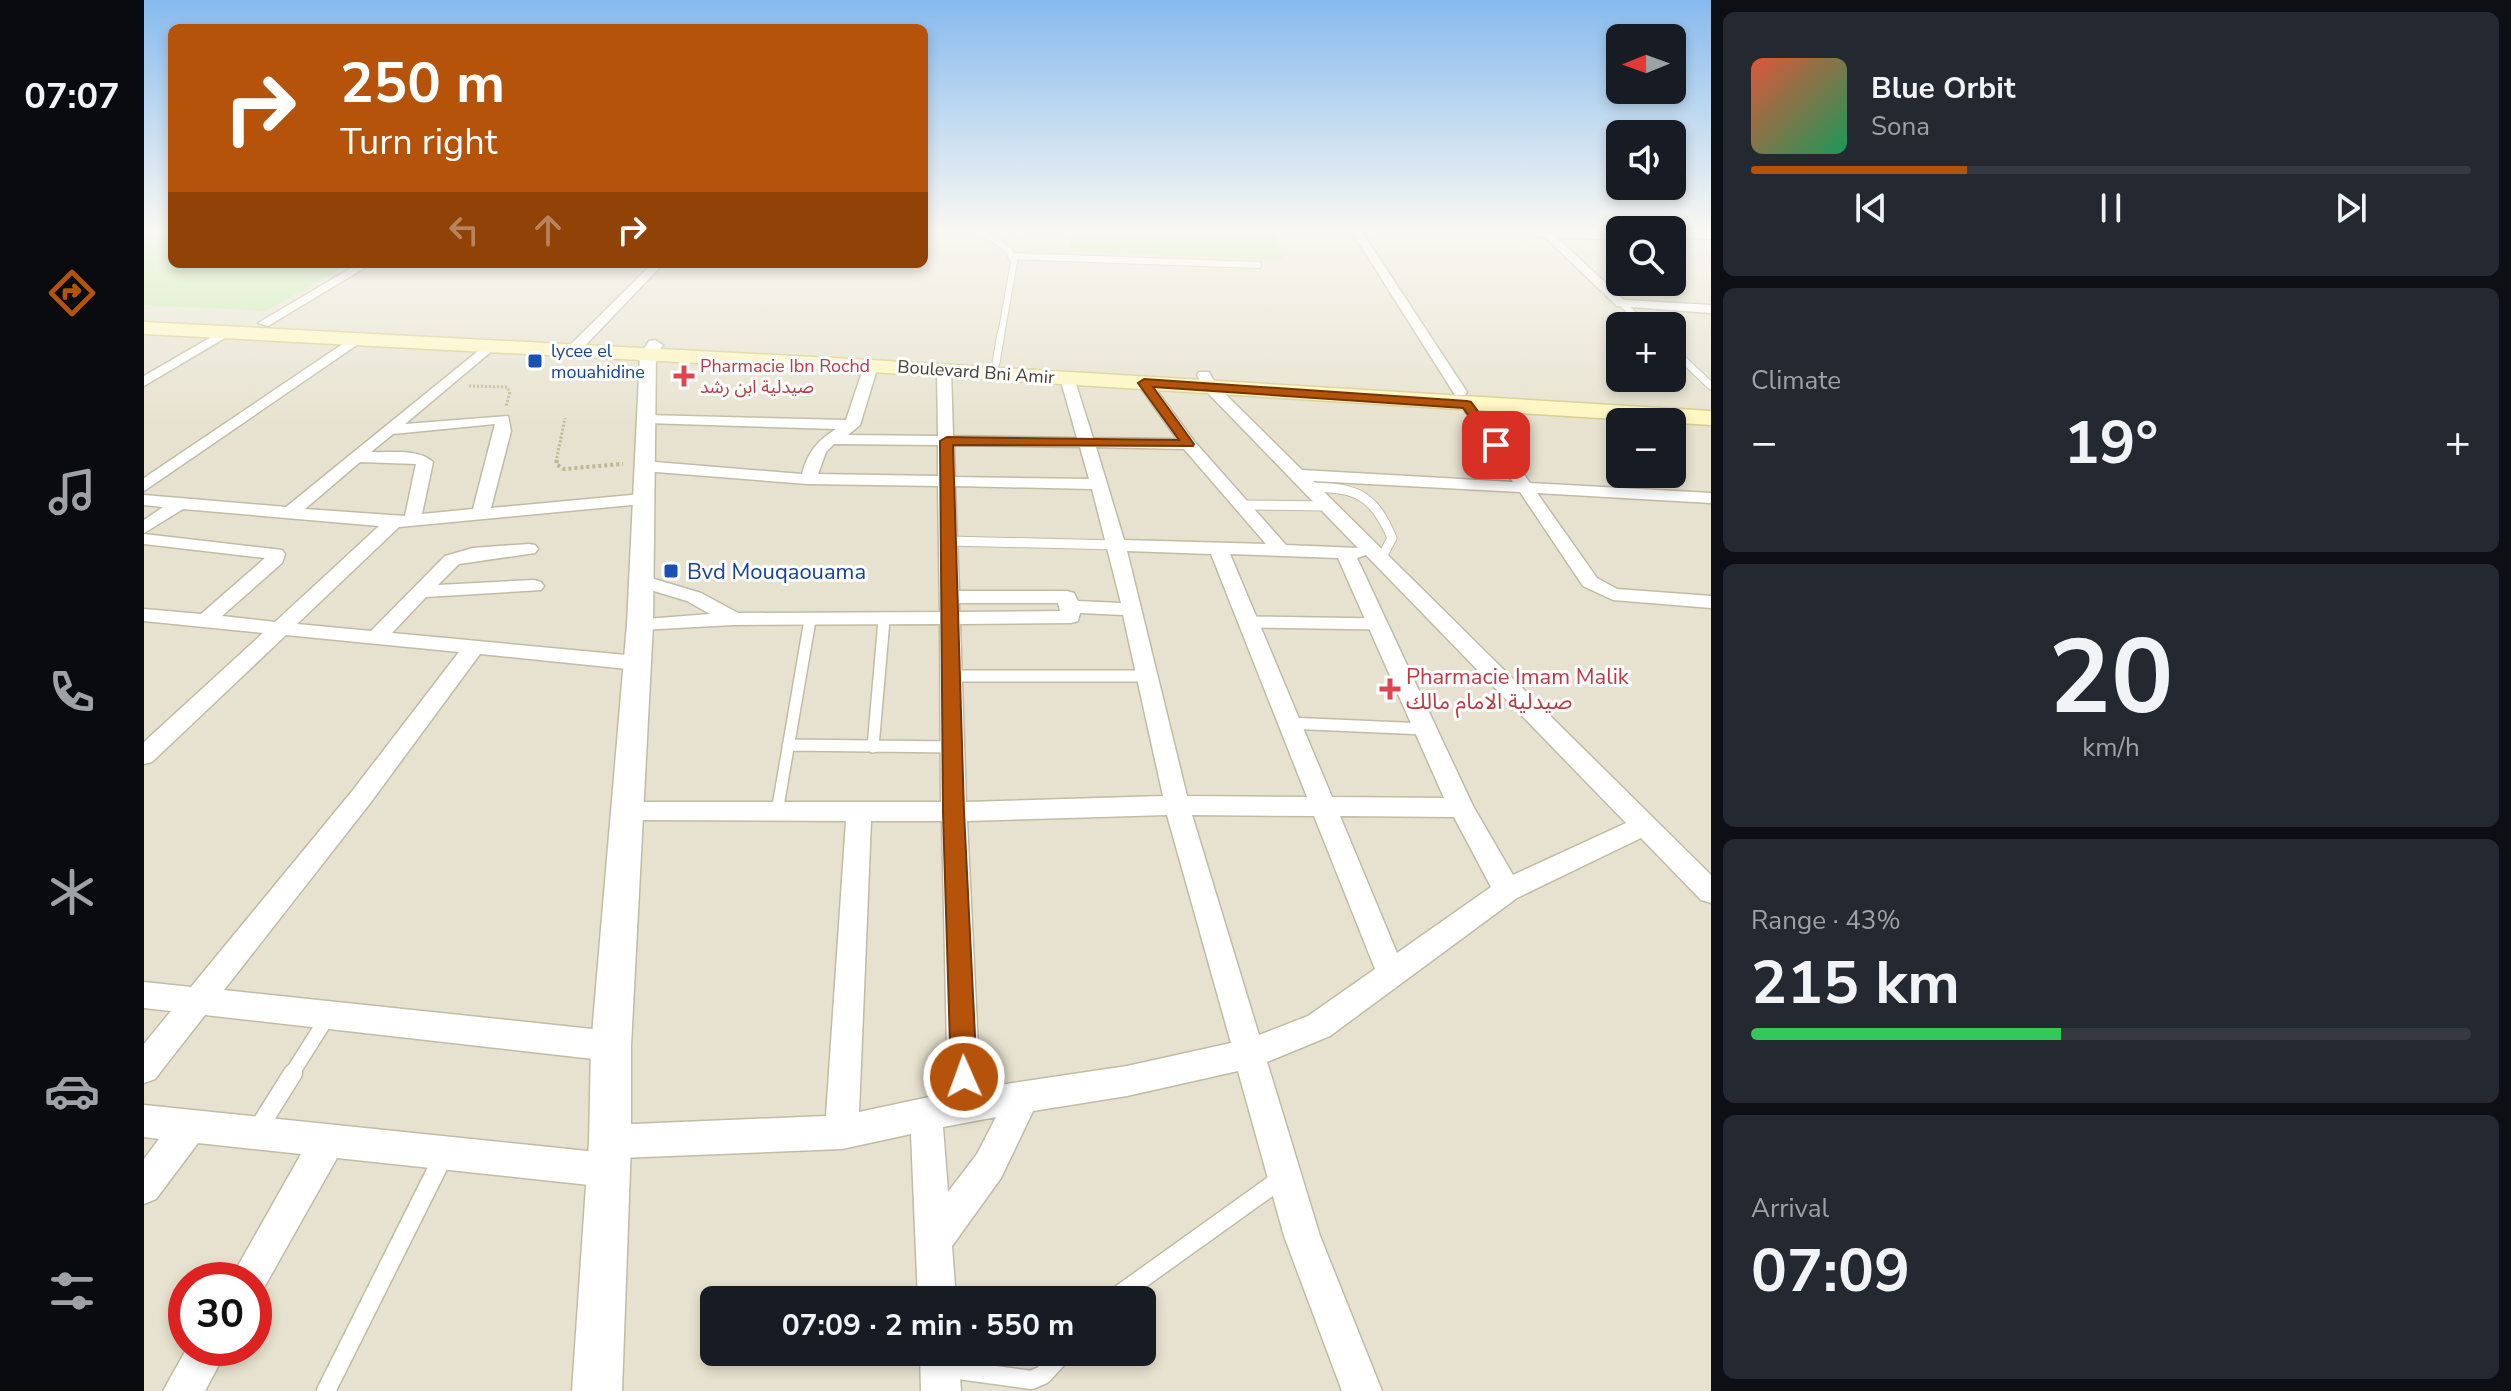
<!DOCTYPE html>
<html lang="en">
<head>
<meta charset="utf-8">
<style>
  body { margin:0; font-family:"Nunito Sans","Noto Sans Arabic",sans-serif; background:#242831; color:#f1f3f6; height:100vh; display:flex; flex-direction:column; font-size:30px; white-space:nowrap }
  * { box-sizing:border-box; margin:0 }
  p { font-size:26px; color:#9ea1a6 }
  .icon { flex:none; width:44px; height:44px; fill:none; stroke:currentColor; stroke-width:2; stroke-linecap:round; stroke-linejoin:round }
  .map { position:relative; flex:1; overflow:hidden }
  .details { display:flex; flex-direction:column; gap:12px; padding:12px; background:#0d0f14; width:800px }
  .details>* { flex:none }
  .top-card { position:absolute; left:24px; top:24px; width:760px; height:244px; border-radius:12px; box-shadow:0 4px 12px #0003; background:#b45309; color:#fff; overflow:hidden }
  .needle { width:52px; rotate:269deg }
  .tools { position:absolute; left:1462px; top:24px; display:grid; gap:16px }
  .tools a { display:grid; place-items:center; width:80px; height:80px; border-radius:12px; background:#171b24; box-shadow:0 4px 12px #0003; font-size:40px }
  .speed { position:absolute; left:24px; top:1262px; display:flex; gap:16px; font-size:40px; font-weight:700; text-align:center }
  .speed>* { display:grid; place-content:center; width:104px; height:104px; border-radius:50%; background:#171b24; box-shadow:0 4px 12px #0003; line-height:1 }
  .speed .limit { border:12px solid #d22; background:#fff; color:#111 }
  .pin { position:absolute; display:grid; place-items:center; width:68px; height:68px; color:#fff; margin:-34px; border-radius:16px; box-shadow:0 4px 12px #0006 }
  .me { position:absolute; width:88px; margin:-44px; rotate:358deg; stroke-linejoin:round; filter:drop-shadow(0 0 6px #0008) }
  .turn { display:flex; align-items:center; gap:28px; height:168px; padding:0 40px; font-size:36px }
  .turn .icon { width:104px; height:104px; stroke-width:2.5 }
  .turn b { display:block; font-size:56px; line-height:68px }
  .lanes { display:flex; align-items:center; height:76px; padding:0 40px; background:#0003; justify-content:center; gap:40px; direction:ltr }
  .lanes .off { opacity:.35 }
  .big { font-size:60px; font-weight:700; line-height:1.1 }
  .details .card { flex:1; display:flex; flex-direction:column; justify-content:center; gap:12px; min-width:0; padding:0 28px; border-radius:12px; background:#242831 }
  .details .dial { align-items:center; gap:0 }
  .dial b { font-size:104px; line-height:1 }
  .song { display:flex; align-items:center; gap:24px }
  .cover { width:96px; height:96px; border-radius:12px; background:linear-gradient(135deg,hsl(10 70% 55%),hsl(150 70% 35%)) }
  .played { height:8px; border-radius:4px; background:linear-gradient(90deg,#b45309 30%,#363941 30%) }
  .keys { display:flex; justify-content:space-around; direction:ltr }
  .heat { display:flex; justify-content:space-between; align-items:center; font-size:44px; direction:ltr }
  .charge { height:12px; border-radius:6px; background:linear-gradient(90deg,#34c759 43%,#363941 0) }
  .trip { position:absolute; left:556px; top:1286px; width:456px; height:80px; border-radius:12px; background:#171b24; box-shadow:0 4px 12px #0003; font-weight:700; line-height:80px; text-align:center }
  main { display:flex; flex:1; min-height:0 }
  .tabs { display:flex; flex-direction:column; width:144px; justify-content:space-around; align-items:center; background:#090b0e; color:#9ea1a6 }
  .tabs .icon { width:56px; height:56px }
  .tabs .active { color:#b45309 }
  .tabs b { font-size:36px; color:#f1f3f6 }
  .map>svg:first-child { display:block }
  .residential { fill:#e7e2cf; fill-rule:evenodd }
  .green { fill:#c4eba5 }
  .lines { fill:none; stroke-linecap:round; stroke-linejoin:round }
  .service-far5-casing { stroke:#c1bba6; stroke-width:8 }
  .service-far4-casing { stroke:#c1bba6; stroke-width:9 }
  .service-far3-casing { stroke:#c1bba6; stroke-width:11 }
  .service-far2-casing { stroke:#c1bba6; stroke-width:14 }
  .service-far1-casing { stroke:#c1bba6; stroke-width:17 }
  .service-casing { stroke:#c1bba6; stroke-width:21 }
  .minor-casing { stroke:#c1bba6; stroke-width:3 }
  .tertiary-casing { stroke:#c1bba6; stroke-width:3 }
  .secondary-casing { stroke:#d7cc8c; stroke-width:3 }
  .path-far1 { stroke:#c1b693; stroke-width:3; stroke-dasharray:2 2; stroke-linecap:butt }
  .path { stroke:#c1b693; stroke-width:4; stroke-dasharray:3 3; stroke-linecap:butt }
  .service-far5 { stroke:#fff; stroke-width:6 }
  .service-far4 { stroke:#fff; stroke-width:7 }
  .service-far3 { stroke:#fff; stroke-width:9 }
  .service-far2 { stroke:#fff; stroke-width:11 }
  .service-far1 { stroke:#fff; stroke-width:14 }
  .service { stroke:#fff; stroke-width:18 }
  .minor { fill:#fff; fill-rule:evenodd }
  .tertiary { fill:#fff; fill-rule:evenodd }
  .secondary { fill:#fff7bf; fill-rule:evenodd }
  .route { fill:#b45309; stroke:#753606; stroke-width:2 }
  .transit-dot { fill:#1a4fb4; stroke:#fff; stroke-width:3 }
  .health-dot { fill:#e0444e; stroke:#fff; stroke-width:3 }
  .labels { text-anchor:middle; stroke-width:6; stroke-linejoin:round; paint-order:stroke }
  .far-transit-label { font-size:18px; fill:#164399; stroke:#fff; text-anchor:start }
  .far-health-label { font-size:18px; fill:#be3a42; stroke:#fff; text-anchor:start }
  .far-street-label { font-size:18px; fill:#443f32; stroke:#fff }
  .transit-label { font-size:22px; fill:#164399; stroke:#fff; text-anchor:start }
  .health-label { font-size:22px; fill:#be3a42; stroke:#fff; text-anchor:start }
</style>
</head>
<body>
<main>
<nav class="tabs">
<b>07:07</b>
<svg class="icon active" aria-label="directions" viewBox="0 0 24 24"><path d="M12 3l9 9-9 9-9-9zM9 14v-3h6M13 9l2 2-2 2"/></svg>
<svg class="icon" aria-label="music" viewBox="0 0 24 24"><path d="M9 18V5l10-2v13"/><circle cx="6" cy="18" r="3"/><circle cx="16" cy="16" r="3"/></svg>
<svg class="icon" aria-label="phone" viewBox="0 0 24 24"><path d="M5 4h4l2 5-3 2q2 4 5 5l2-3 5 2v4C11 20 4 13 5 4z"/></svg>
<svg class="icon" aria-label="climate" viewBox="0 0 24 24"><path d="M12 3v18M4 7l16 10M4 17L20 7"/></svg>
<svg class="icon" aria-label="car" viewBox="0 0 24 24"><path d="M5 17H2v-5l4-1 3-4h7l3 4 3 1v5h-3M9 17h6M6 11h13"/><circle cx="7" cy="17" r="2"/><circle cx="17" cy="17" r="2"/></svg>
<svg class="icon" aria-label="filters" viewBox="0 0 24 24"><path d="M4 7h16M4 17h16"/><circle cx="9" cy="7" r="2"/><circle cx="15" cy="17" r="2"/></svg>
</nav>
<div class="map">
<svg width="1567" height="1391" viewBox="0 0 1567 1391">
  <rect width="100%" height="100%" fill="#f2efe1"/>
  <path class="residential" d="M0,232H28V264H780V232H1476V282H1528V232H1567V1391H0ZM1476,326H1528V378H1476ZM1476,422H1528V474H1476ZM42,1280H110V1348H42ZM570,1300H998V1352H570Z"/>
  <path class="green" d="M0,232H28V264H204L122,311L0,305Z
    M928,232H1129L1140,260L925,251Z"/>
  <g class="lines">
    <g class="service-far5-casing">
      <path id="service-far5" d="M839,232L865,250L870,262L857,335
        M867,256L1114,265
        M1477,303L1503,326"/>
    </g>
    <g class="service-far4-casing">
      <path id="service-far4" d="M1528,349L1567,386
        M852,363L857,333"/>
    </g>
    <g class="service-far3-casing">
      <path id="service-far3" d="M1165,487C1212,488 1229,493 1248,538L1237,559
        M1096,505L1184,506
        M805,541L973,545
        M665,622L666,619
        M740,622V619
        M1104,622H1129"/>
    </g>
    <g class="service-far2-casing">
      <path id="service-far2" d="M1104,622L1235,624
        M807,676H1002
        M1144,723L1281,729
        M644,745L809,747
        M729,747L740,620
        M633,812L666,620"/>
    </g>
    <g class="service-far1-casing">
      <path id="service-far1" d="M147,1075L183,1018"/>
    </g>
    <g class="service-casing">
      <path id="service" d="M114,1129L149,1073
        M968,1300L1137,1179
        M800,1368L887,1380L899,1375L920,1352
        M182,1391L299,1157"/>
    </g>
    <g class="minor-casing">
      <path id="minor" d="M1208,232H1218L1323,392L1321,395H1311Z
        M1368,232L1476,234V240L1412,237L1480,300L1567,305V313L1473,306L1400,236Z
        M1528,232L1567,233V239L1528,237Z
        M214,264H227L124,326L114,323Z
        M508,264H519L433,354H423V348Z
        M81,329L91,332L0,386V376Z
        M209,337L220,340L0,491V478Z
        M344,343L349,344V350L261,424L364,416L367,431L347,508L498,494L506,499L498,504L255,527L153,624L227,631L301,556L329,548L385,544L391,545L394,549L391,553L315,564L294,585L390,580L397,582L400,586L397,590L282,597L248,633L493,656L504,663L493,670L336,654L227,802L80,990L467,1031L478,1036L482,1046L478,1056L467,1061L61,1015L11,1079L0,1083V1044L27,1011L0,1008V982L47,987L209,790L315,652L142,635L8,762L0,764V742L119,633L0,621V609L57,614L121,558L0,544V534L138,550L141,554L138,563L78,616L131,622L235,526L39,509L0,533V520L19,507L0,505V495L142,507ZM351,424L329,509L278,514L289,462C274,448 247,453 227,452L249,434ZM216,462L272,464L261,516L161,509Z
        M727,362L734,366L716,425L704,435L794,436L793,370L800,366L807,370L809,436L933,438L916,378L923,374L930,378L949,438L1033,439L993,383L1005,380L1050,441L1142,545L1214,548L1061,390L1053,375L1055,372H1065L1072,385L1158,470L1369,482L1316,404L1323,400L1328,401L1386,483L1567,493V503L1393,493L1453,578L1473,589L1567,596V608L1469,600L1439,586L1376,492L1169,481L1567,875V903L1557,900L1497,838L1373,898L1186,1036L1123,1062L1176,1236L1238,1391H1198L1140,1236L1094,1071L983,1096L889,1111L857,1178L808,1246L812,1300H774L767,1134L698,1149L476,1158L481,1170L476,1182L464,1187L193,1158L117,1293L110,1296V1280H86L157,1154L54,1143L12,1199L0,1204V1159L15,1139L0,1137V1105L453,1152L449,1142L454,1130L466,1125L682,1116L702,821L486,820L477,818L474,811L477,804L486,802H797L796,624L589,625L496,630L489,628L486,624L489,620L566,614L543,601L490,585L487,581L497,575L557,593L594,613L796,612L794,486L664,484L499,471L491,466L499,461L658,474C664,452 673,441 692,429L502,423L495,419L502,415L702,420L720,366ZM690,444L794,445V476L674,474L682,452ZM810,445L936,447L945,479L811,477ZM952,447L1040,449L1122,544L980,540ZM811,486L948,489L977,603L934,601L930,593L923,591H815ZM983,551L1067,554L1163,797L1043,796ZM1086,554L1194,558L1300,798L1188,797ZM1222,555L1482,823L1369,875L1329,806L1213,558ZM815,603H914L916,611L815,612ZM936,613L979,615L1019,796L822,802L816,624L927,623L934,621ZM1023,815L1087,1043L983,1066L836,1088L823,821ZM1048,815L1170,816L1231,969L1164,1016L1115,1035ZM1196,816L1310,817L1347,887L1253,953ZM727,821H798L804,1093L715,1112ZM852,1117L833,1154L804,1192L799,1127Z
        M43,1348H84L61,1391H19Z
        M776,1352H814L817,1391H777Z"/>
    </g>
    <g class="tertiary-casing">
      <path id="tertiary" d="M511,340L519,345L512,355L509,624L487,1046V1142L478,1391H428L445,1142L447,1046L483,624L496,355L505,341Z"/>
    </g>
    <g class="secondary-casing">
      <path id="secondary" d="M0,322L727,360L1567,411V425L727,372L0,334Z"/>
    </g>
    <path class="path-far1" d="M325,386L363,387L366,392L362,406
      M412,462L421,418"/>
    <path class="path" d="M413,460L412,464L420,469L479,464"/>
    <use href="#service-far5" class="service-far5"/>
    <use href="#service-far4" class="service-far4"/>
    <use href="#service-far3" class="service-far3"/>
    <use href="#service-far2" class="service-far2"/>
    <use href="#service-far1" class="service-far1"/>
    <use href="#service" class="service"/>
    <use href="#minor" class="minor"/>
    <use href="#tertiary" class="tertiary"/>
    <use href="#secondary" class="secondary"/>
  </g>
  <linearGradient id="sky" x2="0" y2="1"><stop stop-color="#87baee"/><stop offset="0.54" stop-color="#f9f8f2"/><stop offset="1" stop-color="#f9f8f2" stop-opacity="0"/></linearGradient>
  <rect width="1567" height="427" fill="url(#sky)"/>
  <path class="route" d="M1000,379L1323,401L1327,402L1359,445L1348,448L1319,408L1009,387L1050,444L1049,446L809,445L820,812L833,1077L829,1086L820,1090L811,1086L807,1077L799,812L796,441L803,437L1035,440L994,383Z"/>
  <g class="transit-dot">
    <rect x="383" y="353" width="16" height="16" rx="4"/>
    <rect x="519" y="563" width="16" height="16" rx="4"/>
  </g>
  <g class="health-dot">
    <path d="M536 364h8v8h8v8h-8v8h-8v-8h-8v-8h8z"/>
    <path d="M1242 677h8v8h8v8h-8v8h-8v-8h-8v-8h8z"/>
  </g>
  <g class="labels">
    <g class="far-transit-label">
      <text x="407" y="357">lycee el<tspan x="407" dy="21">mouahidine</tspan></text>
    </g>
    <g class="far-health-label">
      <text x="556" y="372">Pharmacie Ibn Rochd<tspan x="556" dy="21">صيدلية ابن رشد</tspan></text>
    </g>
    <g class="far-street-label">
      <text transform="translate(832 372) rotate(4)" y="6">Boulevard Bni Amir</text>
    </g>
    <g class="transit-label">
      <text x="543" y="579">Bvd Mouqaouama</text>
    </g>
    <g class="health-label">
      <text x="1262" y="684">Pharmacie Imam Malik<tspan x="1262" dy="25">صيدلية الامام مالك</tspan></text>
    </g>
  </g>
</svg>
<div class="tools">
<a><svg class="needle" viewBox="-14 -14 28 28"><path d="M0-13l5 13h-10z" fill="#e53935"/><path d="M0 13l5-13h-10z" fill="#9ea1a6"/></svg></a>
<a><svg class="icon" aria-label="sound" viewBox="0 0 24 24"><path d="M4 9h4l5-4v14l-5-4H4zM17 9q2 3 0 6"/></svg></a>
<a><svg class="icon" aria-label="search" viewBox="0 0 24 24"><circle cx="10" cy="10" r="6"/><path d="M15 15l6 6"/></svg></a>
<a>+</a>
<a>−</a>
</div>
<div class="speed"><div class="limit">30</div></div>
<div class="pin" style="left:1352px;top:445px;background:#d93025"><svg class="icon" aria-label="arrive" viewBox="0 0 24 24"><path d="M6 21V4h12l-3 4 3 4H6"/></svg></div>
<svg class="me" style="left:820px;top:1077px" viewBox="-20 -20 40 40"><circle r="17" fill="#b45309" stroke="#fff" stroke-width="3"/><path d="M0-11L8 9 0 5-8 9z" fill="#fff"/></svg>
<div class="trip">07:09 · 2 min · 550 m</div>
<div class="top-card">
<div class="turn"><svg class="icon" aria-label="right" viewBox="0 0 24 24"><path d="M7 20v-9h11M14 6l5 5-5 5"/></svg><div><b>250 m</b>Turn right</div></div>
<div class="lanes"><svg class="icon off" aria-label="left" viewBox="0 0 24 24"><path d="M17 20v-9H6M10 6l-5 5 5 5"/></svg><svg class="icon off" aria-label="ahead" viewBox="0 0 24 24"><path d="M12 20V5M6 11l6-6 6 6"/></svg><svg class="icon" aria-label="right" viewBox="0 0 24 24"><path d="M7 20v-9h11M14 6l5 5-5 5"/></svg></div>
</div>
</div>
<section class="details">
<div class="card">
<div class="song"><i class="cover"></i><div><b>Blue Orbit</b><p>Sona</p></div></div>
<div class="played"></div>
<div class="keys"><svg class="icon" aria-label="previous" viewBox="0 0 24 24"><path d="M18 5L8 12l10 7zM5 5v14"/></svg><svg class="icon" aria-label="pause" viewBox="0 0 24 24"><path d="M8 5v14M16 5v14"/></svg><svg class="icon" aria-label="next" viewBox="0 0 24 24"><path d="M6 5l10 7-10 7zM19 5v14"/></svg></div>
</div>
<div class="card"><p>Climate</p>
<div class="heat"><a>−</a><b class="big">19°</b><a>+</a></div>
</div>
<div class="card dial"><b>20</b><p>km/h</p></div>
<div class="card"><p>Range · 43%</p><b class="big">215 km</b><div class="charge"></div></div>
<div class="card"><p>Arrival</p><b class="big">07:09</b></div>
</section>
</main>
</body>
</html>
